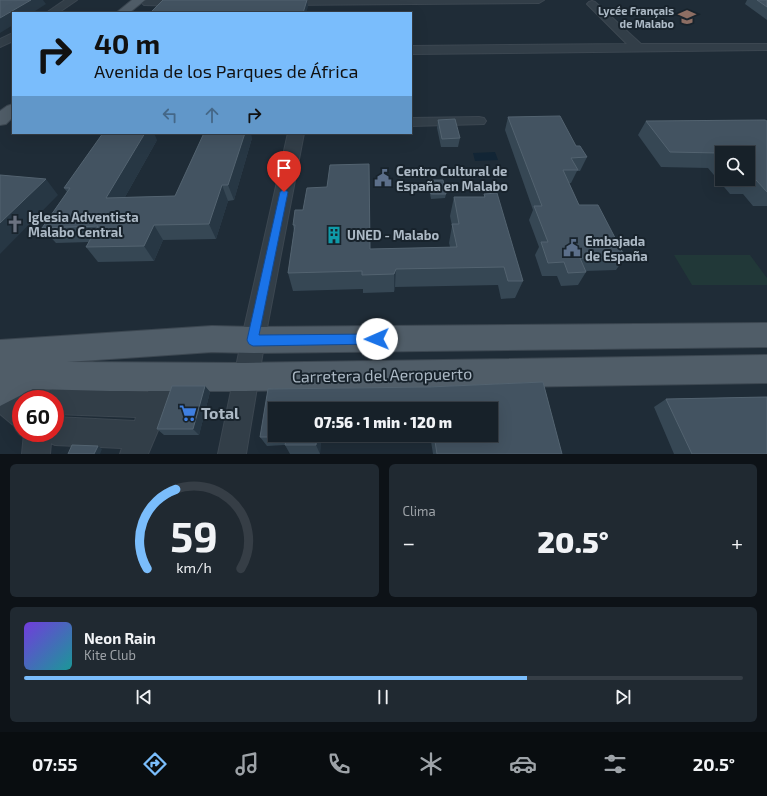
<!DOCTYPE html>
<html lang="es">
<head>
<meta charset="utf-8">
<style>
  body { margin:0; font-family:"Exo 2",sans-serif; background:#202931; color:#f1f3f6; height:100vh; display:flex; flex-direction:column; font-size:15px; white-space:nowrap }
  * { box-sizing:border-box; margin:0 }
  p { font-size:13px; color:#9ea3a8 }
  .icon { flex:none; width:22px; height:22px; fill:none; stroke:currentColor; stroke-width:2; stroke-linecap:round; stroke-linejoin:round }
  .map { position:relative; height:454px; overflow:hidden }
  .side { display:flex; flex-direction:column; gap:10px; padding:10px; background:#0d1217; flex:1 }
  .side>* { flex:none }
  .banner { position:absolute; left:12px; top:12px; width:400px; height:122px; border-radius:0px; box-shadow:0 4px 16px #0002,0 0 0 1px #363e46; background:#7abdfc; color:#111; overflow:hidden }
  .tools { position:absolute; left:715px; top:146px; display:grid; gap:8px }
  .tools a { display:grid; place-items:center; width:40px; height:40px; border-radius:0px; background:#172129; box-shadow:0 4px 16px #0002,0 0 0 1px #363e46; font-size:20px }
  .speed { position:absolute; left:12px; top:390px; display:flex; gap:8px; font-size:20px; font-weight:700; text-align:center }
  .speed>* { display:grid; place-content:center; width:52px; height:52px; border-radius:50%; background:#172129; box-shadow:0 4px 16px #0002,0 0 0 1px #363e46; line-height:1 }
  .speed .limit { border:6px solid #d22; background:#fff; color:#111 }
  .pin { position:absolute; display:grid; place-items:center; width:34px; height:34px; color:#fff; margin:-41px -17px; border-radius:50% 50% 50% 0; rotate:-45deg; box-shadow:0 0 4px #0007 }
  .pin .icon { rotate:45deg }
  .me { position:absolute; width:44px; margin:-22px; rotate:269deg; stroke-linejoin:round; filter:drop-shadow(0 0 3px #0008) }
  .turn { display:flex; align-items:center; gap:14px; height:84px; padding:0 16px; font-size:18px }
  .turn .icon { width:52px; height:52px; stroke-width:2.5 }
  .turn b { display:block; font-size:28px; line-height:34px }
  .lanes { display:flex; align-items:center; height:38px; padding:0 16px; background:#0003; justify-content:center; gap:20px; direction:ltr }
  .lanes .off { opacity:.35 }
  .big { font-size:30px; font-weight:800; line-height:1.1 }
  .side .card { flex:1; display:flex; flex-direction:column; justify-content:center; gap:6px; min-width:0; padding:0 14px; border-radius:6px; background:#202931 }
  .side .dial { align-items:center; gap:0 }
  .dial svg { height:104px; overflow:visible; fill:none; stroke:#363e46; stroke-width:7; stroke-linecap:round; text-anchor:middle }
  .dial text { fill:#f1f3f6; stroke:none }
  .song { display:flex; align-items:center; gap:12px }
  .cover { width:48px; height:48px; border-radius:6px; background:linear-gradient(135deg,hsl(260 70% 55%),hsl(180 70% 35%)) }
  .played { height:4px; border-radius:2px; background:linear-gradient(90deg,#7abdfc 70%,#363e46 70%) }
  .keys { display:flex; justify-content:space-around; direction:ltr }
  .heat { display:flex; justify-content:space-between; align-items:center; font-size:22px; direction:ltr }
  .side .tiles { flex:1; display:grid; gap:10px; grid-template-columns:1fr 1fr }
  .card:last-child { grid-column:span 2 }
  .trip { position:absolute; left:268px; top:402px; width:230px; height:40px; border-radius:0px; background:#172129; box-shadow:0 4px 16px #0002,0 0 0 1px #363e46; font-weight:800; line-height:40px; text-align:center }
  .dock { display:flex; height:64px; justify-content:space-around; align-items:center; background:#090d10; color:#9ea3a8 }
  .dock .icon { width:28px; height:28px }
  .dock .current { color:#7abdfc }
  .dock b { font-size:18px; color:#f1f3f6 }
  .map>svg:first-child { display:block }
  .green { fill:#213838 }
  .water { fill:#122535 }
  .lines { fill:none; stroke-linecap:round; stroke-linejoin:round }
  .minor-casing { stroke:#3c4751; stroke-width:2 }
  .major-casing { stroke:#3c4751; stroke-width:2 }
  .minor { fill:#323e48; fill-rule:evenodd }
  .major { fill:#505d68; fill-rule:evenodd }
  .wall { fill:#364754; fill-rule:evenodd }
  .shaded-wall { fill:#273744 }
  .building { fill:#435361; stroke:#536370 }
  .route { fill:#1a73e8; stroke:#114b97 }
  .labels { text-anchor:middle; stroke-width:4; stroke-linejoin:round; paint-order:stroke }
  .far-poi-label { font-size:11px; font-weight:bold; fill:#acb9c5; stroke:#18232c; text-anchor:end }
  .poi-label { font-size:13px; font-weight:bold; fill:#acb9c5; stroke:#18232c; text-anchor:start }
  .near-street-label { font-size:16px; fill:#acb9c5; stroke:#18232c }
  .near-poi-label { font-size:16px; font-weight:bold; fill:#acb9c5; stroke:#18232c; text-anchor:start }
</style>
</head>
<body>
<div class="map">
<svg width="767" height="454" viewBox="0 0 767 454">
  <rect width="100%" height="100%" fill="#1f2c37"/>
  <path class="green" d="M674,255H750L767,278V285H692Z"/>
  <path class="water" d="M495,152L498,160L475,161L473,153Z"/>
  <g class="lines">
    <g class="minor-casing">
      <path id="minor" d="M65,0H77L58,13H46Z
        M147,0H185L190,3L185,6L144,5L142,3L144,1Z
        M279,0H544L539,3L282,5L279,4L277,2Z
        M592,1L595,2L641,44H767V50L411,54V46L627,44L587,4L589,2Z
        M13,33V41L0,47V39Z
        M479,117L484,118L486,121L484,124L411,126V118Z
        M288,133H304L266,333L246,454H218L243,333Z
        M168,364L177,367L181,376L148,454H120L122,448L55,445L51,443L50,454H22L24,433H55V417L135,421L136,417L55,414V399H21V428L12,424L0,414V380L38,386L48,391L55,388L148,392L159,367Z"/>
    </g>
    <g class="major-casing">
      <path id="major" d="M132,0H145L129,13H116Z
        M13,104V117L6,124L0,125V111L7,106Z
        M767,323V347L253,353L212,352L67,362L245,363L767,355V383L245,391H110L33,389L0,406V340L212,326L253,327Z"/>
    </g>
    <use href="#minor" class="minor"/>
    <use href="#major" class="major"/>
  </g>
  <path class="wall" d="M747,0H767V20L745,4Z
    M508,117L576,146L587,157L580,171H577L571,183H569L579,205L625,257L616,270L585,271L586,272L578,285L561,286L557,276H542L535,255L539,247L529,220L533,210L505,130Z
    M438,120L460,138L458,147H441L437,128Z
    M646,121H767V206H753L743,194H730L708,168L661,167L638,135ZM722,153L748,179H722Z
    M252,138L234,200L228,201L216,239L163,240L154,261L98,262L86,247L89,242L56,243L42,228L67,192L64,188L157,140L125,197L175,196Z
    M369,164L370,249L450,247L449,243L452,226L450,216L454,197H484V194L523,281L515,298L501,299L498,285L395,287L394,292L363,293V289L293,291L288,273L294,231L293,225L303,210L327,187Z
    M429,180L446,194L445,198L431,199L428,184Z
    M543,382L562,454H433L430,435H491V409H275V435H321L320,454H290L285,445L267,446L260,437L268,389L429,387Z
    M205,386L210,392L199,435H164L157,429Z
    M767,397V454H674L654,407L666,399Z"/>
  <path class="shaded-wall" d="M31,0H43L46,4L32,13H13V25L0,33V18Z
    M307,0L308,7L306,13H303Z
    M145,133H154L157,140L116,213L106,198Z
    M245,133H251L252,138L234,200L228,185Z
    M369,164L370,183V267V249Z
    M46,179L58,195L0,254V223Z
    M222,185L228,201L216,239L209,224Z
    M154,225L163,240L154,261L144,246Z
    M396,269L395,287L394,292V274Z
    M205,386L210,392L199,435L193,429Z
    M317,435H321L320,454L316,445Z
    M98,446L102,449L100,454H94Z"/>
  <path class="building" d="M0,0H31L0,18Z
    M163,0H307L303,13H148L149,12H151Z
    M757,0H767V7Z
    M560,116L576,146H580L587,157L571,158L578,170H563L579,205H598L625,257L580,258L586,272L568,273L564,262L548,263L541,242H548L534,206H542L508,117Z
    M455,119L460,138L442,139L438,120Z
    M765,120L767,121V192L756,180H742V179H748V153H722V157L719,153L670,152L646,121Z
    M103,133H145L106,198L175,196L204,133H245L228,185H222L209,224L154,225L144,246L86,247L98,226L42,228L70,188H64Z
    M369,164L370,249L457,247L452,224H459L454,197H485L484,194L497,193L523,281H508L504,267L396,269L394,274L362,275V271L288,273L295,225H293L295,210H303L307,188L327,187L330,165Z
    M0,175L46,179L0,223Z
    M429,180H443L446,194H431Z
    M543,382L562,454H437L434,435H491V409H275V435H317L316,445H285L287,437H260L268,389L429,387Z
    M172,386H205L193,429H157Z
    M767,397V454H692L666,399Z
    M72,445L98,446L94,454H68Z"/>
  <path class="route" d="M284,189L288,192L259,335L377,334L381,335L383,339L381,343L377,344L253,346L249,344L247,340L280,192Z"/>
  <defs>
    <g id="school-bare" transform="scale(1.38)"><path d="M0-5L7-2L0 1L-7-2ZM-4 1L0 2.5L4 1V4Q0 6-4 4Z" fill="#8d6e63" stroke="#18232c" stroke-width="2.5" paint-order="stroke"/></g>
    <g id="civic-bare" transform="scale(1.38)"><path d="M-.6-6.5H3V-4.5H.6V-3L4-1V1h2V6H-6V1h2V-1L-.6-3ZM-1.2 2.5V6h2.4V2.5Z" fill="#5c6f8a" stroke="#18232c" stroke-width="2.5" paint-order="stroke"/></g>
    <g id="church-bare" transform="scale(1.38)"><path d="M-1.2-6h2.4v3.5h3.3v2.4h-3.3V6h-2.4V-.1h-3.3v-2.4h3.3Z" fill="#6b7280" stroke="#18232c" stroke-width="2.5" paint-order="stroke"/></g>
    <g id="building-bare" transform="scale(1.38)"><path d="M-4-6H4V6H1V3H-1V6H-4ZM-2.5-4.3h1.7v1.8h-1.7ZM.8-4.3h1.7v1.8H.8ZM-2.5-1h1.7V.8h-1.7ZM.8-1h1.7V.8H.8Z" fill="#0f9aa8" stroke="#18232c" stroke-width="2.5" paint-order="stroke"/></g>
    <g id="supermarket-bare" transform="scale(1.38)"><path d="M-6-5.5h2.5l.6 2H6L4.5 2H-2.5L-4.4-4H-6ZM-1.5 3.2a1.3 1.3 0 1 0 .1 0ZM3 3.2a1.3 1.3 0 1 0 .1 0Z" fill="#3f7fe0" stroke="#18232c" stroke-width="2.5" paint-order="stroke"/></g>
  </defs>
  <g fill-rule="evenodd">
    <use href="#school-bare" x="687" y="17"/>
    <use href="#civic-bare" x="383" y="178"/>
    <use href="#church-bare" x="15" y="224"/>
    <use href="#building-bare" x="334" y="235"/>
    <use href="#civic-bare" x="572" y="248"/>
    <use href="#supermarket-bare" x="188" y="413"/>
  </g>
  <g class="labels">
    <g class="far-poi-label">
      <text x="674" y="15">Lycée Français<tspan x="674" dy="13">de Malabo</tspan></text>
    </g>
    <g class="poi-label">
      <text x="396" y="176">Centro Cultural de<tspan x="396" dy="15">España en Malabo</tspan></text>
      <text x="28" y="222">Iglesia Adventista<tspan x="28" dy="15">Malabo Central</tspan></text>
      <text x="347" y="240">UNED - Malabo</text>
      <text x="585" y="246">Embajada<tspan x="585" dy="15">de España</tspan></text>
    </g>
    <g class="near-street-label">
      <text transform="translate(382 375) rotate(-1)" y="6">Carretera del Aeropuerto</text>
    </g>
    <g class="near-poi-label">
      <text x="201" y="419">Total</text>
    </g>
  </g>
</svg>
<div class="tools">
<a><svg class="icon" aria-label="search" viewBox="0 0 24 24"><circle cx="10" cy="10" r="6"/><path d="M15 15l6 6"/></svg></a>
</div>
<div class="speed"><div class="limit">60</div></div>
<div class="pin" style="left:284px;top:192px;background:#d93025"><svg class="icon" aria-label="arrive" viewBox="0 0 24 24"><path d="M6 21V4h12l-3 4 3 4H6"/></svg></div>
<svg class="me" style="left:377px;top:339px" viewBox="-20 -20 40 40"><circle r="19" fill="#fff"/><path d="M0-13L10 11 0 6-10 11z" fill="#1a73e8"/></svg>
<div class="trip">07:56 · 1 min · 120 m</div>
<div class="banner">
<div class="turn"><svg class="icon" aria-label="right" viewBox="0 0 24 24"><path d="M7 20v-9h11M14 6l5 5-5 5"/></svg><div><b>40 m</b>Avenida de los Parques de África</div></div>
<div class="lanes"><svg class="icon off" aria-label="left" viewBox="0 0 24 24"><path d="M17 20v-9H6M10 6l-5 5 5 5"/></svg><svg class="icon off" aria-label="ahead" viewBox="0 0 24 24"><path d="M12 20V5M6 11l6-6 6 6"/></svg><svg class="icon" aria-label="right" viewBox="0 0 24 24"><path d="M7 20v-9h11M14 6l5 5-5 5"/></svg></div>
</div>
</div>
<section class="side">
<div class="tiles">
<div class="card dial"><svg viewBox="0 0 100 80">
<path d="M14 69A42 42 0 1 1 86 69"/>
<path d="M14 69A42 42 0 0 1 36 8" stroke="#7abdfc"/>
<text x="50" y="56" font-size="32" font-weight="700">59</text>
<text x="50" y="72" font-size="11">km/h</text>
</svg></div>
<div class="card"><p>Clima</p>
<div class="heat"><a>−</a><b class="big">20.5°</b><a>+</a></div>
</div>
<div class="card">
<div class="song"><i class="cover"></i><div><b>Neon Rain</b><p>Kite Club</p></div></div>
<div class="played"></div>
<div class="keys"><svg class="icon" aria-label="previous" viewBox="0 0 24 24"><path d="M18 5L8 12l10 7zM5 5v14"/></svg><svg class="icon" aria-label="pause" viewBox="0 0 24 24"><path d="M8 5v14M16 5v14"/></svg><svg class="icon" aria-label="next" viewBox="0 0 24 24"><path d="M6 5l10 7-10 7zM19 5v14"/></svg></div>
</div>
</div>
</section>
<nav class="dock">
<b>07:55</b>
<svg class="icon current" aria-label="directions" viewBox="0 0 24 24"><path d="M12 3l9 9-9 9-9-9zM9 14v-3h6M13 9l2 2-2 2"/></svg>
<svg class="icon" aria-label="music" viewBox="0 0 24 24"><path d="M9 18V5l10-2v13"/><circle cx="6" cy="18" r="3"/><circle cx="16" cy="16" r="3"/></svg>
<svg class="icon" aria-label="phone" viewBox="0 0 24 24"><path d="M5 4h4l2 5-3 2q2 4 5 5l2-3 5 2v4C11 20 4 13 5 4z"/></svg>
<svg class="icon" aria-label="climate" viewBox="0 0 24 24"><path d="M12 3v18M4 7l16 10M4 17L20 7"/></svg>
<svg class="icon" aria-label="car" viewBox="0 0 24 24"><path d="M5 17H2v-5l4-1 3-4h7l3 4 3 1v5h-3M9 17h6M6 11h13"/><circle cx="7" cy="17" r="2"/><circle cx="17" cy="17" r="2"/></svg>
<svg class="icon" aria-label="filters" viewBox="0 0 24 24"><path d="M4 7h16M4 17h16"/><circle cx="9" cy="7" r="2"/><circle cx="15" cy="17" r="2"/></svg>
<b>20.5°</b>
</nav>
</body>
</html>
